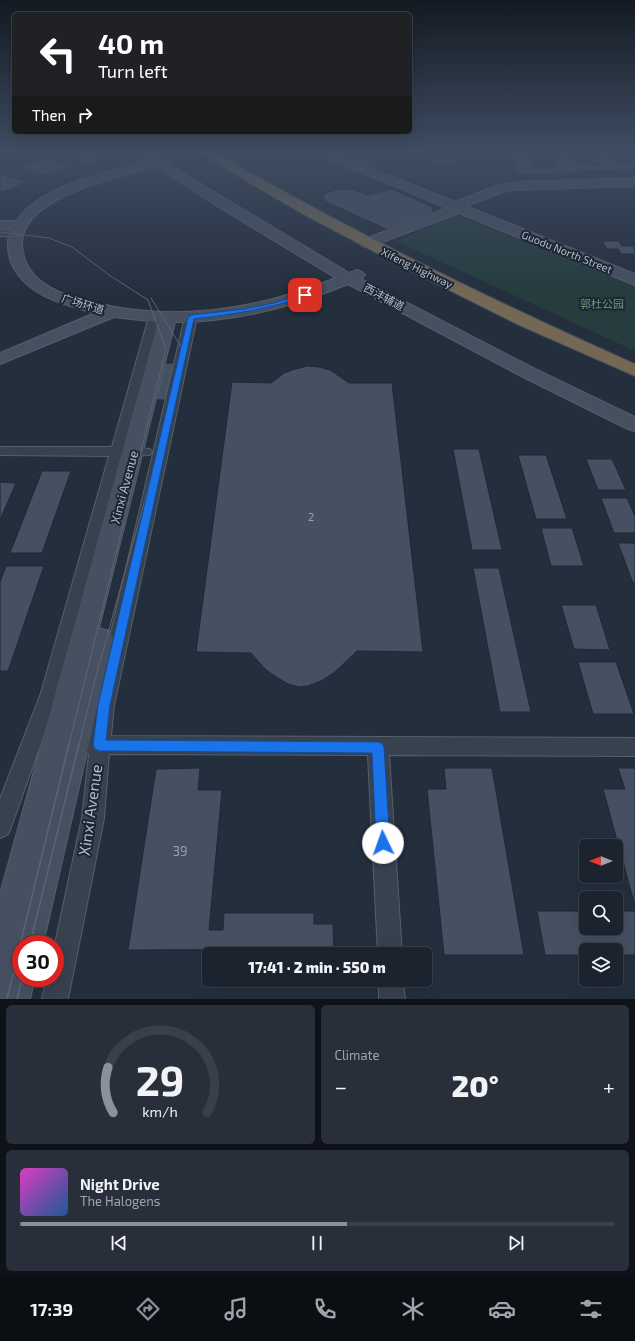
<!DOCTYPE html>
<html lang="en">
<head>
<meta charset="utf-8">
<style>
  body { margin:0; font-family:"Exo 2","Noto Sans SC",sans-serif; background:#282f3a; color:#f1f3f6; height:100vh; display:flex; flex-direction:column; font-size:15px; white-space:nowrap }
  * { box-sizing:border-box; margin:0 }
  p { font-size:13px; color:#a0a4aa }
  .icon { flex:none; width:22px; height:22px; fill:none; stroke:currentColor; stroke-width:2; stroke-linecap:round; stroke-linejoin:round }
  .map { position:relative; height:999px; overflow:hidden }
  .side { display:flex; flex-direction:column; gap:6px; padding:6px; background:#0f1319; flex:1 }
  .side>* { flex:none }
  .top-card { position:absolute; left:12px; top:12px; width:400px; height:122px; border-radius:6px; box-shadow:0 4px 16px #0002,0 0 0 1px #39404a; background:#202124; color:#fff; overflow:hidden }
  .needle { width:26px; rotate:270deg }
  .tools { position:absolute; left:579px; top:839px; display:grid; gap:8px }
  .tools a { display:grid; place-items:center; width:44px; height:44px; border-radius:6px; background:#1b232e; box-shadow:0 4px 16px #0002,0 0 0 1px #39404a; font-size:20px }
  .speed { position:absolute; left:12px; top:935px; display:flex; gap:8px; font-size:20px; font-weight:700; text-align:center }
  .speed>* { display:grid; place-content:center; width:52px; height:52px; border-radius:50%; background:#1b232e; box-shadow:0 4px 16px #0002,0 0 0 1px #39404a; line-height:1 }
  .speed .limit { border:6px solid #d22; background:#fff; color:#111 }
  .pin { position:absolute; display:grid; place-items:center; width:34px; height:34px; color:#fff; margin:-17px; border-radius:8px; box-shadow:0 2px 6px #0006 }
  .me { position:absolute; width:44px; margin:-22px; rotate:357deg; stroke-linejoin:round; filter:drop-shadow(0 0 3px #0008) }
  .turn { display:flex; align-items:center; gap:14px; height:84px; padding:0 20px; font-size:18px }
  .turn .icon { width:52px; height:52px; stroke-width:2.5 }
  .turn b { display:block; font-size:28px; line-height:34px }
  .then { display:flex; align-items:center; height:38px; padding:0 20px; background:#0003; gap:8px; font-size:15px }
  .big { font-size:30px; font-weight:800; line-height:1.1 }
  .side .widget { flex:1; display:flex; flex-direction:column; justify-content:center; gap:6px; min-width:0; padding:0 14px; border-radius:6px; background:#282f3a }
  .side .dial { align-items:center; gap:0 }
  .dial svg { height:104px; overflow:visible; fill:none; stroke:#39404a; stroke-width:7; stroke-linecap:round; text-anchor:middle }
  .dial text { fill:#f1f3f6; stroke:none }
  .song { display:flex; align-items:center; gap:12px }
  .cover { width:48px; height:48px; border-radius:6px; background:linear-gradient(135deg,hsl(310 70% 55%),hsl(210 70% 35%)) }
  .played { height:4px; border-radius:2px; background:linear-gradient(90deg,#8c9099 55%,#39404a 55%) }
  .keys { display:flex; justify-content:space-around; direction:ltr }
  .heat { display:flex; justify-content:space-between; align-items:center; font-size:22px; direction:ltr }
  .side .tiles { flex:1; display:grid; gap:6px; grid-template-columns:1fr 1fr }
  .widget:last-child { grid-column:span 2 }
  .trip { position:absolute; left:202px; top:947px; width:230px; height:40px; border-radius:6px; background:#1b232e; box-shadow:0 4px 16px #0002,0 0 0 1px #39404a; font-weight:800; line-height:40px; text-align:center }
  .tab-bar { display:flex; height:64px; justify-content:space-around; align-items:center; background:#0b0e12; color:#a0a4aa }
  .tab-bar .icon { width:28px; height:28px }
  .tab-bar .selected { color:#8c9099 }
  .tab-bar b { font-size:18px; color:#f1f3f6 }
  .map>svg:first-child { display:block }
  .green { fill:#263c3f }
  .building { fill:#455162; stroke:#1f2835 }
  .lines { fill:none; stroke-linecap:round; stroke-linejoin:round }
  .street-casing { stroke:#565f6c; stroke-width:2 }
  .secondary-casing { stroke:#565f6c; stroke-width:2 }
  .highway-casing { stroke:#434c59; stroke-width:2 }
  .street { fill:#38414e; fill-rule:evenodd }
  .secondary { fill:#465061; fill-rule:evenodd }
  .highway { fill:#746855; fill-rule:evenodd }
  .tram-far1 { stroke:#5a6575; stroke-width:1 }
  .tram { stroke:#5a6575; stroke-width:1.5 }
  .route { fill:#1a73e8; stroke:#114b97 }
  .labels { text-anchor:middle; stroke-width:4; stroke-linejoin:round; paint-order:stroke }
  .far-street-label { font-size:11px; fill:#b4bcc9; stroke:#1d2633 }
  .far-park-label { font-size:11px; fill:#6b9a76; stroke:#1d2633 }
  .number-label { font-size:11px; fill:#98a1af }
  .street-label { font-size:13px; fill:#b4bcc9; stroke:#1d2633 }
  .near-number-label { font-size:13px; fill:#98a1af }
  .near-street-label { font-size:16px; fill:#b4bcc9; stroke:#1d2633 }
</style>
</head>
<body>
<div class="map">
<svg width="635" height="999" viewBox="0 0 635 999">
  <rect width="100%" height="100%" fill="#242f3e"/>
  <path class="green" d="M457,215L635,286V351L396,241Z"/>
  <path class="building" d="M0,152H27L7,160L0,159Z
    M61,152H102L108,157L96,162L81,163Z
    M508,152H527L535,167H558L550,152H569L577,165H600L592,152H611L620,163H635V170L581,171L582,173L519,174Z
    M45,158L70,166L46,176L20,167Z
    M0,174L27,182L3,192L0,191Z
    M339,189L355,190L367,195L392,189L432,207L433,212L388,230L325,201L323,196L326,193Z
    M602,241H619L622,246H634L635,254H621L618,249H607Z
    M167,363H175L167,400H158L153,396L161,367Z
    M308,366L319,367L330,370L349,383H392L423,652L357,651L335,672L321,681L308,686L299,687L288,684L276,677L265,669L251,653L196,652L232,382L271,383L284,373L295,369Z
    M453,449H479L502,550H472Z
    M518,455H546L567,519H536Z
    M586,459H612L626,490H598Z
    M42,471H71L42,553H10Z
    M0,482L16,483L0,520Z
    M601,498H627L635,516V533H614Z
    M541,528H572L584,566H551Z
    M618,543H635V583H633Z
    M6,566H44L8,671H0V582Z
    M473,568H499L531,712H500Z
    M561,605H596L610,650L574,649Z
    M578,662H616L634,714H593Z
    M200,768L198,790H222L209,930H223L224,913H314V924H333L334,949L128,950L156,769Z
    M444,768H492L524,955H444L427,789H446Z
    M618,768H635V906L603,789H625Z
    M537,911H586V928H616V911H635V955H616V950H586V955H545Z"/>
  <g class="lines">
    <g class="street-casing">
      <path id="street" d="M383,152H394L355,167H349L348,165L349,163Z
        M414,152H425L453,163L449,165H446Z
        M0,230H16L21,233L16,236H0Z
        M155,314L159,315L161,317L126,447L150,449L152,452L150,455L123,456L59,693L11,827L8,834L0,838V799L41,693L109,456L0,455V447H112L149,317L151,315Z
        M191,314L195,315L197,317L114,705L111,736L635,738V756L389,755L402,954H378L368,755L109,754L104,818L68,999H42L47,978H55V944L82,818L89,754L83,751L80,745L83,739L91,736L94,705L185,317L187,315Z
        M379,980H403L405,999H379Z"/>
    </g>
    <g class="secondary-casing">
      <path id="secondary" d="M149,152L161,158H169L171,161L169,164L224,198L349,273L357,270L362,272L365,275L361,279L535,369L635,417V431L628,429L523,377L348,284C293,307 234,322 175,322L99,628L109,631L113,638L43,944H21V978H35L30,999H0V894L158,322L114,317L0,364V353L95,313C63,305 21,294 10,259C7,249 7,239 11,229H0V221H16C43,184 107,172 149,161L143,156L145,153ZM157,167L214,204L336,278C262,308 180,322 100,304C74,299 35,288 25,260C22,250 20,240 25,230C41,193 121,176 157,167Z
        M315,152H331L455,202L495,186L516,182L635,178V186L516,190L503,192L466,206L635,274V285L459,213L372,246L367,247L362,246L360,243L362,240L447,208L317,154Z"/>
    </g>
    <g class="highway-casing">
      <path id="highway" d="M200,152H214C350,231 491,300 635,364V376L519,325L411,271L305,215L253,185Z"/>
    </g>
    <use href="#street" class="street"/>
    <use href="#secondary" class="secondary"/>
    <use href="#highway" class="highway"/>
    <path class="tram-far1" d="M0,232L49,238L72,247L109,275L148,300L166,349L69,745
      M79,745L93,687L159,449L183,350L151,298"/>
    <path class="tram" d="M30,944L79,744
      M7,999L69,744
      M17,999L22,978"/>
  </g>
  <linearGradient id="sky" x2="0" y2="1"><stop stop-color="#141a22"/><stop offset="0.52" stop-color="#3f4d63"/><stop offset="1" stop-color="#3f4d63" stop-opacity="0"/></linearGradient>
  <rect width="635" height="292" fill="url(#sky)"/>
  <path class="route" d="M305,293L308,295L307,296C268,309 236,314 194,319L110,705L106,740L378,742L382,743L384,747L390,843L388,847L383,849L378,847L376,843L372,753L99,751L95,749L93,745L98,705L188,317L191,315L245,309L274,303Z"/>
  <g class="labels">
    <g class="far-street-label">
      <text transform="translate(567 252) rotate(22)" y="4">Guodu North Street</text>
      <text transform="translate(417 268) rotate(26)" y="4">Xifeng Highway</text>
      <text transform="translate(384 297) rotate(28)" y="4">西沣辅道</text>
      <text transform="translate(83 304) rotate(17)" y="4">广场环道</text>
    </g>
    <g class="far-park-label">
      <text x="602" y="308">郭杜公园</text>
    </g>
    <g class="number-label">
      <text x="311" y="521">2</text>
    </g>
    <g class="street-label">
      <text transform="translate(124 487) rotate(-75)" y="5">Xinxi Avenue</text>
    </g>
    <g class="near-number-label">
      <text x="180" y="856">39</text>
    </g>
    <g class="near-street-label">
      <text transform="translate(90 810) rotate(-82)" y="6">Xinxi Avenue</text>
    </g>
  </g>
</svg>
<div class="tools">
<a><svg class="needle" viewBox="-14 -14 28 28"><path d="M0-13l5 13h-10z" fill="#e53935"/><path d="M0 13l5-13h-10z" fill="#a0a4aa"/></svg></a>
<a><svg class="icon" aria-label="search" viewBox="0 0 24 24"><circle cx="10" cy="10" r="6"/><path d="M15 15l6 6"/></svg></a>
<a><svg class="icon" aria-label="layers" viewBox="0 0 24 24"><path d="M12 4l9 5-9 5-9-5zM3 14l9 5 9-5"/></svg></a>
</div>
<div class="speed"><div class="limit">30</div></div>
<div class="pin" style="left:305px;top:295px;background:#d93025"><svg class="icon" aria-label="arrive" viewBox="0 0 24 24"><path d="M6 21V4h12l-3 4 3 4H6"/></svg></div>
<svg class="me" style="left:383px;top:843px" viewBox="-20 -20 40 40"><circle r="19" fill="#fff"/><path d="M0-13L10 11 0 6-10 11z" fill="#1a73e8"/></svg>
<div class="trip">17:41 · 2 min · 550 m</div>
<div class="top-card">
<div class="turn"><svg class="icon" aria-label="left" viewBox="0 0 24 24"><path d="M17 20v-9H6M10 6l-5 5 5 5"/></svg><div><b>40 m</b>Turn left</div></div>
<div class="then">Then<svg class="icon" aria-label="right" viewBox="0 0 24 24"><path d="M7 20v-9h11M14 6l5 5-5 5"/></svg></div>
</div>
</div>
<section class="side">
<div class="tiles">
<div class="widget dial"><svg viewBox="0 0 100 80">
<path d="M14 69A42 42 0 1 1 86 69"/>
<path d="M14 69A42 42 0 0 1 10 34" stroke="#8c9099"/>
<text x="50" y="56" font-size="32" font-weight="700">29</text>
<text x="50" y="72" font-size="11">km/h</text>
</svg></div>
<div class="widget"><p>Climate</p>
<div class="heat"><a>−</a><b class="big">20°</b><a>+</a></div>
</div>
<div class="widget">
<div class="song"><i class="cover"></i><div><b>Night Drive</b><p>The Halogens</p></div></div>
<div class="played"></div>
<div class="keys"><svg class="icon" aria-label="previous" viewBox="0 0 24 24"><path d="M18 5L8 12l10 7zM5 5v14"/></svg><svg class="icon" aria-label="pause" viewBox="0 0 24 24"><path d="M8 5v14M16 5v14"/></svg><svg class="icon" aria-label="next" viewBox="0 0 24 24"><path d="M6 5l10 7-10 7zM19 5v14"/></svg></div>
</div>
</div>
</section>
<nav class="tab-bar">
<b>17:39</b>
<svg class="icon selected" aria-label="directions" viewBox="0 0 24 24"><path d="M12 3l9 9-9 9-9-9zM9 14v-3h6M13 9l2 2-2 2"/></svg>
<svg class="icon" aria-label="music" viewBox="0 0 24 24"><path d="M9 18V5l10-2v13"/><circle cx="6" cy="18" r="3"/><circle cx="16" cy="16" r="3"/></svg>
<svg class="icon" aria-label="phone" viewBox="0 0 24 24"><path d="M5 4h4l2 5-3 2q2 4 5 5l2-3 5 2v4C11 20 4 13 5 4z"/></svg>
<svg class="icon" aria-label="climate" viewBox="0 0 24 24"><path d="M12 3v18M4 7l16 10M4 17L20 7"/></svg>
<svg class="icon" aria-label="car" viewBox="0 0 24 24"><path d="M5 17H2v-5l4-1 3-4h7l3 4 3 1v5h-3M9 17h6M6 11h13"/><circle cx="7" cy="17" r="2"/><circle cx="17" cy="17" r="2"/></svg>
<svg class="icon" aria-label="filters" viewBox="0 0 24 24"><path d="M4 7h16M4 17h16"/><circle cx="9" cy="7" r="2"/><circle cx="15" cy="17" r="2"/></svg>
</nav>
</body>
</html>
